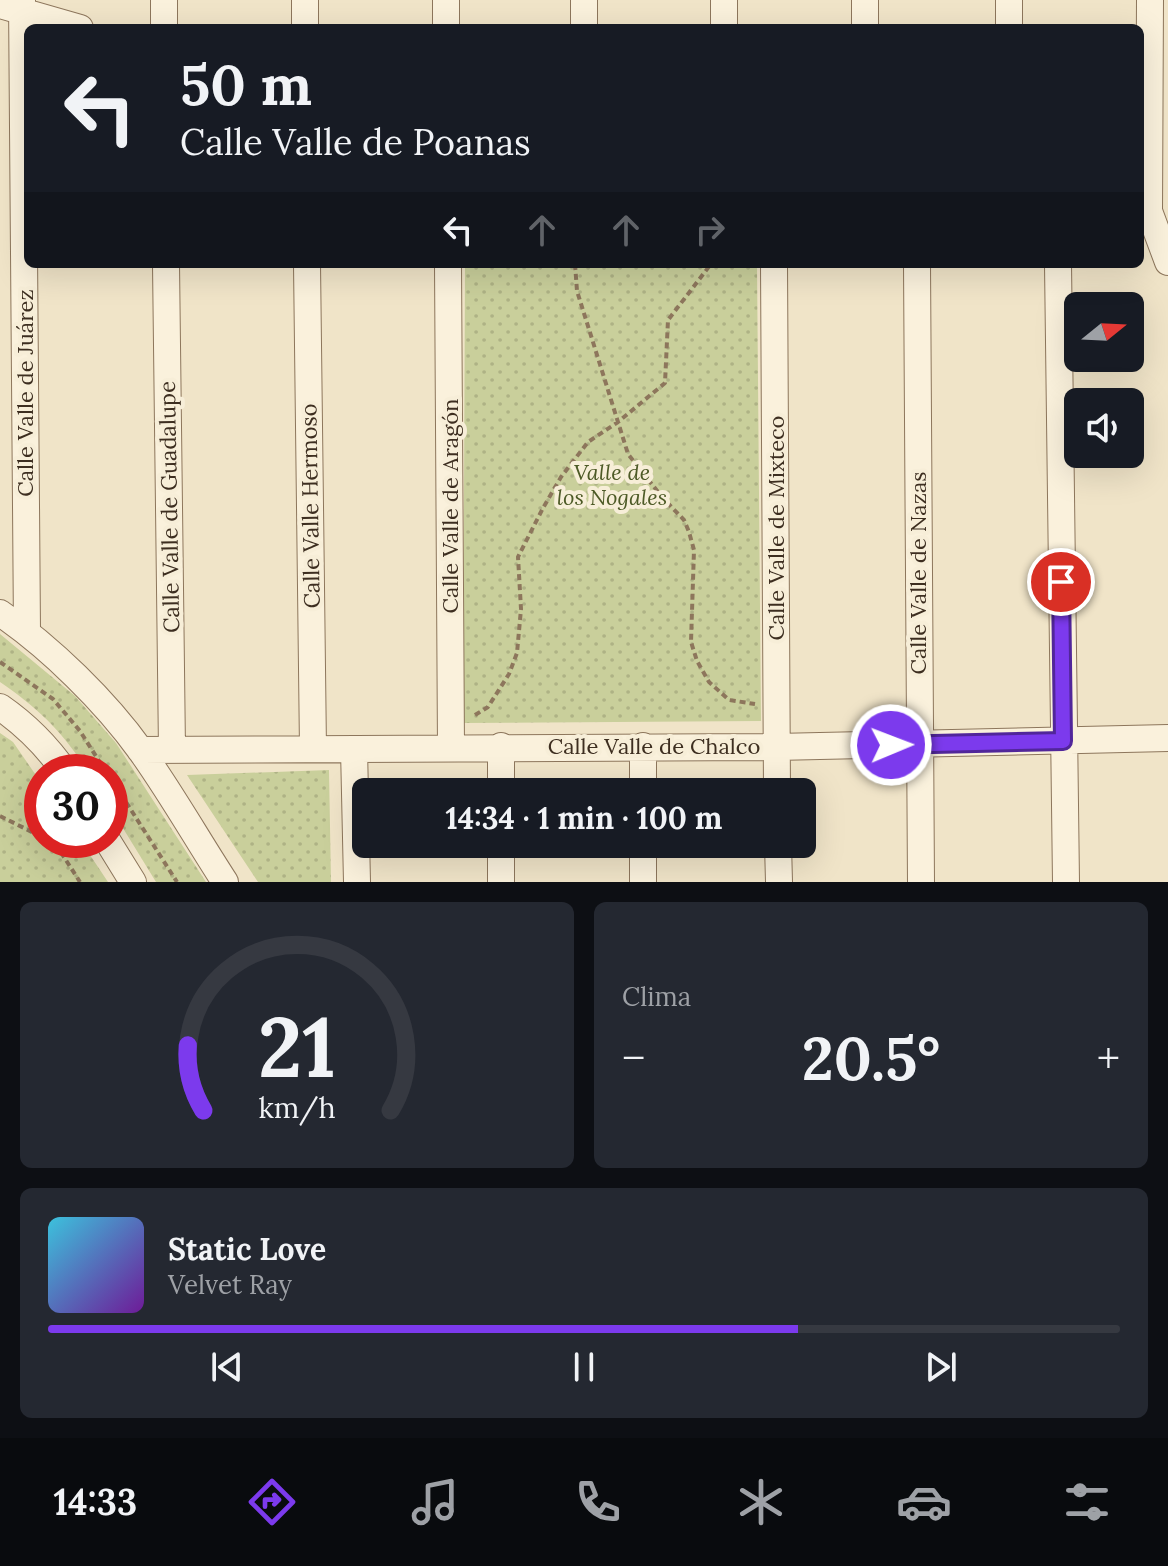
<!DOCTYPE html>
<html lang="es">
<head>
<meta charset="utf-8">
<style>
  body { margin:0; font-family:Lora,serif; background:#242831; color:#f1f3f6; height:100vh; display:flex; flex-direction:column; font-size:30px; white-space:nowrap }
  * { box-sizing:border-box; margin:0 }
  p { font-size:26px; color:#9ea1a6 }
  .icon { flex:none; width:44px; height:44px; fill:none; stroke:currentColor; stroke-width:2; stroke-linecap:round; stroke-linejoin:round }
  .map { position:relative; height:882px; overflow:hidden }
  .drawer { display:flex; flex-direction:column; gap:20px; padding:20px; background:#0d0f14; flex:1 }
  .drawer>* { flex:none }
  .hud { position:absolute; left:24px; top:24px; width:1120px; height:244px; border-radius:12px; box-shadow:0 8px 32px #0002; background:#171b24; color:#f1f3f6; overflow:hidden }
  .needle { width:52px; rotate:72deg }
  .fabs { position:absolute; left:1064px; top:292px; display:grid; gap:16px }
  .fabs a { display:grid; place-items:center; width:80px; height:80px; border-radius:12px; background:#171b24; box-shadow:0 8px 32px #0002; font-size:40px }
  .speed { position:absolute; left:24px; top:754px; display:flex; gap:16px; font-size:40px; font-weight:700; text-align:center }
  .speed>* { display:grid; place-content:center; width:104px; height:104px; border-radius:50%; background:#171b24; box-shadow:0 8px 32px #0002; line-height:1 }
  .speed .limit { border:12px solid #d22; background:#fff; color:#111 }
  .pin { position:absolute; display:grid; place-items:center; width:68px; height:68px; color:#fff; margin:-34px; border:4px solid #fff; border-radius:50%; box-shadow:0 2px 8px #0007 }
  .me { position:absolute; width:88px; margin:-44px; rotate:89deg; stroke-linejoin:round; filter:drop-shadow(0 0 6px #0008) }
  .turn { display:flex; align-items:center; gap:28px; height:168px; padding:0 24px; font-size:36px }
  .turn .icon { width:104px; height:104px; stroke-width:2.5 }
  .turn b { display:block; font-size:56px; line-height:68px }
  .lanes { display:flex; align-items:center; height:76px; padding:0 24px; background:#0003; justify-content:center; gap:40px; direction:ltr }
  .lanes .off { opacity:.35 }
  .big { font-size:60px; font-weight:700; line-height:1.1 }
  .drawer .widget { flex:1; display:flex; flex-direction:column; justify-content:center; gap:12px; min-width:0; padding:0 28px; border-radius:12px; background:#242831 }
  .drawer .dial { align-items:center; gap:0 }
  .dial svg { height:208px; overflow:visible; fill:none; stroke:#363941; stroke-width:7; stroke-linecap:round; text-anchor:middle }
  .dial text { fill:#f1f3f6; stroke:none }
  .song { display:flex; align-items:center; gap:24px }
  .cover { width:96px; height:96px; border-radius:12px; background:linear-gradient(135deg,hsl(190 70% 55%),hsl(280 70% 35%)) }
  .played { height:8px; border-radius:4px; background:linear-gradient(90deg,#7c3aed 70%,#363941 70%) }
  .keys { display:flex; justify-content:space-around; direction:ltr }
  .heat { display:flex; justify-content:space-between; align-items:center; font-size:44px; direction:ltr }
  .drawer .tiles { flex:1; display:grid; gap:20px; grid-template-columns:1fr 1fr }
  .widget:last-child { grid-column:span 2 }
  .trip { position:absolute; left:352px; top:778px; width:464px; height:80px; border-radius:12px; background:#171b24; box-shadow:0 8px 32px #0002; font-weight:700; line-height:80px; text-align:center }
  .tab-bar { display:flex; height:128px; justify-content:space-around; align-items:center; background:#090b0e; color:#9ea1a6 }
  .tab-bar .icon { width:56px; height:56px }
  .tab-bar .active { color:#7c3aed }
  .tab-bar b { font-size:36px; color:#f1f3f6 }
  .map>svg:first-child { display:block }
  .park { fill:url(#park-dots) }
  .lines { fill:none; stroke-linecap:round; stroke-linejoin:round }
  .minor-casing { stroke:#8d765c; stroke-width:28 }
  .path { stroke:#8d765c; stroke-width:4; stroke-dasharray:6 4; stroke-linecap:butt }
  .minor { stroke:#faf1dc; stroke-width:26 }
  .route-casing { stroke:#51269a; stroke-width:20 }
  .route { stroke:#7c3aed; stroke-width:14 }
  .labels { text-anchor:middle; stroke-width:8; stroke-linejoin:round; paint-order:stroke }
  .street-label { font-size:22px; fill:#3d2e20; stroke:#f7eed8 }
  .park-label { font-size:22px; font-style:italic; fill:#4d5a26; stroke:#f7eed8 }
</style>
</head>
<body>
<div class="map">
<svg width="1168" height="882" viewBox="0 0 1168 882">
  <defs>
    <pattern id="park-dots" width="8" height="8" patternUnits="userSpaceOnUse" patternTransform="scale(2)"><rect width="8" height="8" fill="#c9cf9b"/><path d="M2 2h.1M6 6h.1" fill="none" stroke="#aeb285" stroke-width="1.8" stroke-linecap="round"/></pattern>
  </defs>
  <rect width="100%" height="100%" fill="#f0e4c8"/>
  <path class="park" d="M465,264H757L761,721L463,723Z
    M0,634L75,696L116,743L206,882H156L110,807V772H88C64,733 38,708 0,682Z
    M0,733L13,742L42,784V840H80L108,882H0Z
    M329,770L331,882H258L187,775Z"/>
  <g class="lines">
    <g class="minor-casing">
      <path id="minor" d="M22,0L27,631
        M164,0V28
        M446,0V28
        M584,0V28
        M724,0V28
        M865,0V28
        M1009,0V28
        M1150,0L1149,211L1168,262
        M0,5L80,28
        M305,28V0
        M166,264L172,750
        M307,264L313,749
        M448,264L451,748
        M774,264L777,792
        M917,264L921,882
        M1058,264L1066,882
        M0,613C50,647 106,702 141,751C171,793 197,839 225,882
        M0,707C26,725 47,746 65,772
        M501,746V792
        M643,746V792
        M354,749L357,882
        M140,750L776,747L1168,738
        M107,840L133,882
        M501,844V882
        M643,844V882
        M778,844L779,882"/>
    </g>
    <path class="path" d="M575,264L577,291L628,454L662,497L684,520L689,532L694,550L691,642L697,661L709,682L729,700L755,704
      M0,662L53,699L80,731L106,772
      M475,715L488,707L509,674L517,653L521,609L518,557L543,508L561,477L588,442L618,422L665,383L668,320L711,264
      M110,777L177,882
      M0,816L42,837
      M45,840L62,854L80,882"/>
    <use href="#minor" class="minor"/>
  </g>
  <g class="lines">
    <g class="route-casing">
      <path id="route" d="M891,745L1063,741L1061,582"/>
    </g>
    <use href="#route" class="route"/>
  </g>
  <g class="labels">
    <g class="street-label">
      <text transform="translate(25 393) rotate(-90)" y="8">Calle Valle de Juárez</text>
      <text transform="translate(310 506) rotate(-91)" y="8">Calle Valle Hermoso</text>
      <text transform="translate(450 506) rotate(-90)" y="8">Calle Valle de Aragón</text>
      <text transform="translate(169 507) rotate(-91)" y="8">Calle Valle de Guadalupe</text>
      <text transform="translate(776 528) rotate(-90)" y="8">Calle Valle de Mixteco</text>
      <text transform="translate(918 573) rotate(-90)" y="8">Calle Valle de Nazas</text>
      <text x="654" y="754">Calle Valle de Chalco</text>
    </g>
    <g class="park-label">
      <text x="612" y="480">Valle de<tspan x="612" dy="25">los Nogales</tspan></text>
    </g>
  </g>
</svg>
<div class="fabs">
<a><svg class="needle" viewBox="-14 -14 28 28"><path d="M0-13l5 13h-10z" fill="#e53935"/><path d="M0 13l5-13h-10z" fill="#9ea1a6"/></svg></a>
<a><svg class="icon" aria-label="sound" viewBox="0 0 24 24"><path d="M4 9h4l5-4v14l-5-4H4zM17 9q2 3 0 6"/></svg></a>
</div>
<div class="speed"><div class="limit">30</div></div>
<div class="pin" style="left:1061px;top:582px;background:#d93025"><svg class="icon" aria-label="arrive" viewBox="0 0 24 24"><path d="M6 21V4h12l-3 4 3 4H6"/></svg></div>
<svg class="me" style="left:891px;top:745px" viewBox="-20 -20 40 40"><circle r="17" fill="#7c3aed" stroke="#fff" stroke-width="3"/><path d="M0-11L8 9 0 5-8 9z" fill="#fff"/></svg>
<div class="trip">14:34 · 1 min · 100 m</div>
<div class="hud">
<div class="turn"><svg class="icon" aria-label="left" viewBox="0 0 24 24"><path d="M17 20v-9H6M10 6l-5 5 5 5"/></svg><div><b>50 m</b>Calle Valle de Poanas</div></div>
<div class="lanes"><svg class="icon" aria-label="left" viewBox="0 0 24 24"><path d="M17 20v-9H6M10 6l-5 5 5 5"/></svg><svg class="icon off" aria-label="ahead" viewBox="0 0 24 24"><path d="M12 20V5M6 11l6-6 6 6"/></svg><svg class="icon off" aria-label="ahead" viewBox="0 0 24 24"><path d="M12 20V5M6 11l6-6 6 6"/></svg><svg class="icon off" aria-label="right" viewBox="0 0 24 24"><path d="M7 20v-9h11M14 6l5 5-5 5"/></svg></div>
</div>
</div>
<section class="drawer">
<div class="tiles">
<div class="widget dial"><svg viewBox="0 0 100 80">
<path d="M14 69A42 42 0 1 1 86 69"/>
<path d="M14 69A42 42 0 0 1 8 44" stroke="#7c3aed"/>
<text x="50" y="56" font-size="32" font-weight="700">21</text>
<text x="50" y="72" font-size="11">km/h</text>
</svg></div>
<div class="widget"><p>Clima</p>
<div class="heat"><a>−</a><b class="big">20.5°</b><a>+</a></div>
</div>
<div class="widget">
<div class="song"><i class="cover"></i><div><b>Static Love</b><p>Velvet Ray</p></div></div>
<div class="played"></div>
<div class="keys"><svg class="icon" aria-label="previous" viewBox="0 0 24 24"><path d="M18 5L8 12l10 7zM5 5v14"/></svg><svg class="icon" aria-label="pause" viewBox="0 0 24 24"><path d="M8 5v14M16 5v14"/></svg><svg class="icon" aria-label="next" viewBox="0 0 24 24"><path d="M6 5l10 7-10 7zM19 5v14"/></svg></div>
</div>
</div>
</section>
<nav class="tab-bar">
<b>14:33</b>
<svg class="icon active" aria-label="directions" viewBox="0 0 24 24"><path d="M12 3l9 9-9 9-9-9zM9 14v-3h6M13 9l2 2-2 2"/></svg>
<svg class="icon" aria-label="music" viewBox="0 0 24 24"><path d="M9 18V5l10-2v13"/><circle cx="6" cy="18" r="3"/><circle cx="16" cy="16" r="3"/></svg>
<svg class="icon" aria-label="phone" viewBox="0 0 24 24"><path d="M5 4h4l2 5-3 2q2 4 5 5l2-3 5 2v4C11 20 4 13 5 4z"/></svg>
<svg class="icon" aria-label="climate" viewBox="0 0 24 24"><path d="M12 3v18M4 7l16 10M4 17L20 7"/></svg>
<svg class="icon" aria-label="car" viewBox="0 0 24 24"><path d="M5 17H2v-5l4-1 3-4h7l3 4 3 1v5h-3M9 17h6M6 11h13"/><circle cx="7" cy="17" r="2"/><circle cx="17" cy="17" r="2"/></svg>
<svg class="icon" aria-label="filters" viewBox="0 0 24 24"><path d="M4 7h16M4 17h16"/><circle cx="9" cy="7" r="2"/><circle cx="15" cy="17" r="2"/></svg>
</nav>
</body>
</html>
